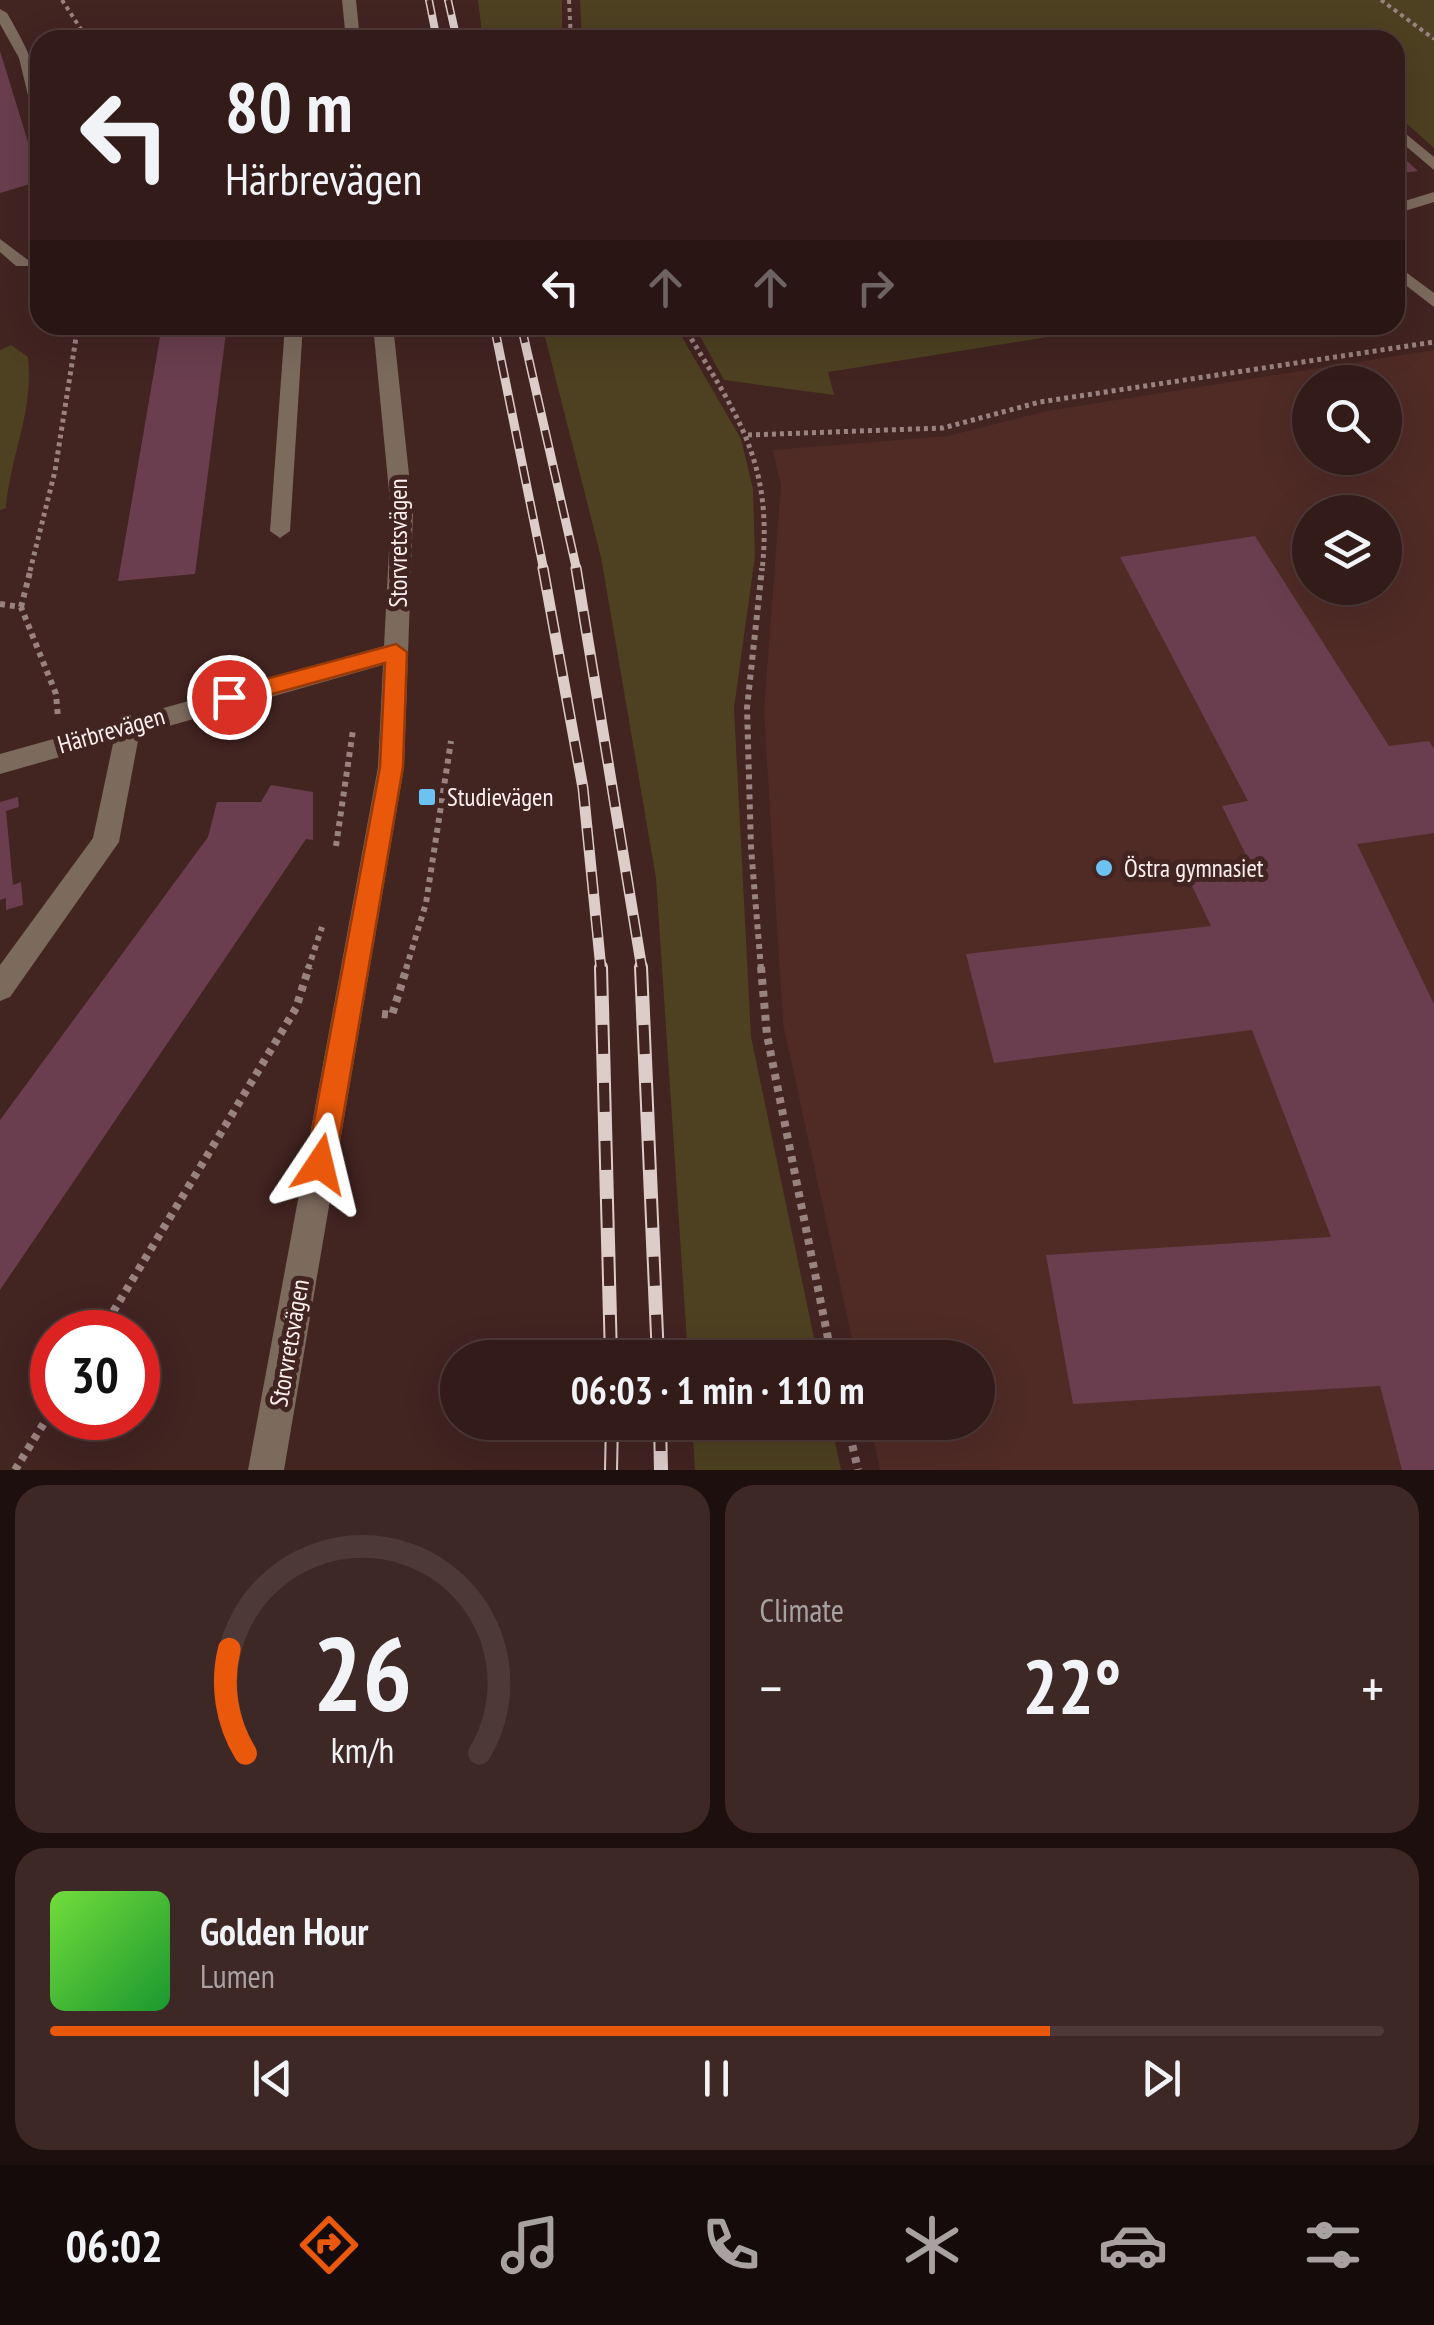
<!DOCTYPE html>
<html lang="en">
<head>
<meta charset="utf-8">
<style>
  body { margin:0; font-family:"PT Sans Narrow",sans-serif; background:#3d2826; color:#f1f3f6; height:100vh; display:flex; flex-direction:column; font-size:38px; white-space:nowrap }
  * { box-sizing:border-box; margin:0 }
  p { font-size:32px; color:#a8a1a2 }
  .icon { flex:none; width:55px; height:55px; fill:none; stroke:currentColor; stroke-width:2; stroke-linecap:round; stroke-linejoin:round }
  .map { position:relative; height:1470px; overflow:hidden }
  .sheet { display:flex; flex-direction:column; gap:15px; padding:15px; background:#1c0f0e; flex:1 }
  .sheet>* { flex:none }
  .hud { position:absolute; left:30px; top:30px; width:1375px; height:305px; border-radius:30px; box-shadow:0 10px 40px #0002,0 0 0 2px #4d3938; background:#321b19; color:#f1f3f6; overflow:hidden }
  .controls { position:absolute; left:1292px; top:365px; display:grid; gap:20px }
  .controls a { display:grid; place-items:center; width:110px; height:110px; border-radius:50%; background:#321b19; box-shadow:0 10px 40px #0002,0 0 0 2px #4d3938; font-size:50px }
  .speed { position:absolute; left:30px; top:1310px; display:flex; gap:20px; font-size:50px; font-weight:700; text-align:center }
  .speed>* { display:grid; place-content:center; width:130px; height:130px; border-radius:50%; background:#321b19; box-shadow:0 10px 40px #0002,0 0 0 2px #4d3938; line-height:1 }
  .speed .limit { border:15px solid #d22; background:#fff; color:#111 }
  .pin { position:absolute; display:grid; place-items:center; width:85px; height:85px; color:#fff; margin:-42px; border:5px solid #fff; border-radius:50%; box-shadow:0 2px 10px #0007 }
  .me { position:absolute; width:110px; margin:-55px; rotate:10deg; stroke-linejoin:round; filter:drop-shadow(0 0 8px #0008) }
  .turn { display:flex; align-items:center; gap:35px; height:210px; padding:0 30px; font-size:45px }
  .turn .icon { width:130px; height:130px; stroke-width:2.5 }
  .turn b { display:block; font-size:70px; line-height:85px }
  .lanes { display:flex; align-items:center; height:95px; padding:0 30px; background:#0003; justify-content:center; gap:50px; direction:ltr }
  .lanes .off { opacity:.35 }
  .big { font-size:75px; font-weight:700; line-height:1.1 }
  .sheet .tile { flex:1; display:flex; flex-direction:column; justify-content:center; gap:15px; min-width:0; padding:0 35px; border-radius:30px; background:#3d2826 }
  .sheet .dial { align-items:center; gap:0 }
  .dial svg { height:260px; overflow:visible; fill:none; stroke:#4d3938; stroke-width:7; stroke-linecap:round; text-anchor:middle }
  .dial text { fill:#f1f3f6; stroke:none }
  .song { display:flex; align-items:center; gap:30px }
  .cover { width:120px; height:120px; border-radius:15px; background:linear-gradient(135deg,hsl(100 70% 55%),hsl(130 70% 35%)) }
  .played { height:10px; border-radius:5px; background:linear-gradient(90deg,#ea580c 75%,#4d3938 75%) }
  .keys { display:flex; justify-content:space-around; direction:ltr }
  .heat { display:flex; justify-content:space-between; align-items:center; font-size:55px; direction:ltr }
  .sheet .tiles { flex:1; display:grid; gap:15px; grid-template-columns:1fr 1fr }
  .tile:last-child { grid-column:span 2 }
  .trip { position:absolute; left:440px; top:1340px; width:555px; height:100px; border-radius:50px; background:#321b19; box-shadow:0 10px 40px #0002,0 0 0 2px #4d3938; font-weight:700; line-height:100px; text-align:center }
  .tabs { display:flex; height:160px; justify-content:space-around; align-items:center; background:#140b0a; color:#a8a1a2 }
  .tabs .icon { width:70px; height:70px }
  .tabs .on { color:#ea580c }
  .tabs b { font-size:45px; color:#f1f3f6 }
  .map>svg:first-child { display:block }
  .built { fill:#502b26; fill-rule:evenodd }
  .green { fill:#4d4121 }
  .building { fill:#6a3e4e }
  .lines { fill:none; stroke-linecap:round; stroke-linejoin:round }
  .path-far3 { stroke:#998380; stroke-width:4; stroke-dasharray:4 4; stroke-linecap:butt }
  .path-far2 { stroke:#998380; stroke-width:5; stroke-dasharray:4 4; stroke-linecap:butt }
  .path-far1 { stroke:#998380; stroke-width:6; stroke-dasharray:5 5; stroke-linecap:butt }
  .path { stroke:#998380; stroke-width:8; stroke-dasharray:6 6; stroke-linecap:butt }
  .service { fill:#7c6a5d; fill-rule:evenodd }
  .pedestrian { fill:#7c6a5d; fill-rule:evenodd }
  .minor { fill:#7c6a5d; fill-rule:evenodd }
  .rail-far3-casing { stroke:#dccdcb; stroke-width:8 }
  .rail-far2-casing { stroke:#dccdcb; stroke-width:9 }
  .rail-far1-casing { stroke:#dccdcb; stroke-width:11 }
  .rail-casing { stroke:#dccdcb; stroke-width:14 }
  .rail-far3 { stroke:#422421; stroke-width:5; stroke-dasharray:15; stroke-linecap:butt }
  .rail-far2 { stroke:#422421; stroke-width:6; stroke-dasharray:18; stroke-linecap:butt }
  .rail-far1 { stroke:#422421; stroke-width:8; stroke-dasharray:22; stroke-linecap:butt }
  .rail { stroke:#422421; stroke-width:10; stroke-dasharray:29; stroke-linecap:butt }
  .route { fill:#ea580c; stroke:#983908; stroke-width:2.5 }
  .poi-dot { fill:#6cc3f2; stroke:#422421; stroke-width:4 }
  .labels { text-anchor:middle; stroke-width:10; stroke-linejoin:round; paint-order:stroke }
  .street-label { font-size:25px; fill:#fef2f0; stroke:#422421 }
  .poi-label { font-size:25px; fill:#fef2f0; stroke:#422421; text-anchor:start }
</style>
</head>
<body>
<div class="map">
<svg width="1434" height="1470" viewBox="0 0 1434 1470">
  <rect width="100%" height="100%" fill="#422421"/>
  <path class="built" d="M1434,350V1470H880L870,1423L978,1422V1358L856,1357L783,1024L764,711L781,485L773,450L948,436L1047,411ZM1310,382H1385V458H1310ZM1310,512H1385V588H1310Z"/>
  <path class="green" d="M478,0H562V40H483Z
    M580,0H1434V148L1395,113V40H582Z
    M542,325H675L741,439L753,489L755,556L734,708L751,1037L818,1357H688L656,878L601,557Z
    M694,325H1122L828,372L834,395L724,380Z
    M11,345L28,357C34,412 10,456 6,508L0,510V350Z
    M692,1423H831L841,1470H695Z"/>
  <path class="building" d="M0,51L40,181L0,193Z
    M1395,150L1418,171L1395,174Z
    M162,325H227L195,574L118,581Z
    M1255,536L1389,746L1429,741L1434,749V833L1357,844L1434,1004V1470H1402L1380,1386L1073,1404L1046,1255L1331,1237L1252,1030L994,1063L966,954L1211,926L1185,871L1249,861L1222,806L1248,801L1120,557Z
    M271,785L313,792V840L306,839L0,1290V1120L208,837L217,802H261Z
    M18,797L19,807L6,811L13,885L21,882L23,905L6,910V898L0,900V802Z"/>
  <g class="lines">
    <path class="path-far3" d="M62,0L88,40
      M569,0L571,40
      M1381,0L1434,39"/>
    <path class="path-far2" d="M683,325C736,414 774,461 762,571
      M748,435L943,428L1040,402L1434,342
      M30,571L55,471L78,325"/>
    <path class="path-far1" d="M0,604L21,607L56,694L58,718
      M21,607L31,568
      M336,846L353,730
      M308,969L322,927
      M406,969L426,903L451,741
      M761,969L751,848L747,708L762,568"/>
    <path class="path" d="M761,967L767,1035L832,1358
      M382,1014L392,1015L407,967
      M101,1332L296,1008L309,967
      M847,1422L858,1470
      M15,1470L52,1410"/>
    <path class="service" d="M0,9L7,13C30,53 40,73 40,120L33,116L19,58L0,24Z
      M1395,125L1434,157V170L1395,137Z
      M1434,192V202L1395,214V204Z
      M0,239L28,260V266H16L0,252Z
      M1395,264L1434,293V307L1395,277Z
      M285,325H303L290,531L280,538L270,531Z"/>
    <path class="pedestrian" d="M129,715L138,718L141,725L119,842L10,997L0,1001V965L93,838L117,725L120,718Z"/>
    <path class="minor" d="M342,0H356L360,40H346Z
      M373,325H393L413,512L404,767L284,1470H248L378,767L383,665L0,774V754L384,646L391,512Z"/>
    <g class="rail-far3-casing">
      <path id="rail-far3" d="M429,0L437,40
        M448,0L457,40"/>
    </g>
    <g class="rail-far2-casing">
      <path id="rail-far2" d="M494,325L544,571
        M521,325L577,571"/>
    </g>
    <g class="rail-far1-casing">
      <path id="rail-far1" d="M543,568L583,788L601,969
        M576,568L642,969"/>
    </g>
    <g class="rail-casing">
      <path id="rail" d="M601,967L611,1358
        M641,967L658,1358
        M660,1422L661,1470
        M611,1470L612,1422"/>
    </g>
    <use href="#rail-far3" class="rail-far3"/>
    <use href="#rail-far2" class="rail-far2"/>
    <use href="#rail-far1" class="rail-far1"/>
    <use href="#rail" class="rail"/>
  </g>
  <path class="route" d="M396,644L407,652L403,767L335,1164L331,1174L320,1178L310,1174L306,1164L380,767L385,663L229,706L218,697L229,689Z"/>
  <g class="poi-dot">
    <rect x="417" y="787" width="20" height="20" rx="5"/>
    <circle cx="1104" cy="868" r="10"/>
  </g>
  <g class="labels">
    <g class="street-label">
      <text transform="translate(398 543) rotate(-90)" y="9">Storvretsvägen</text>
      <text transform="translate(111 730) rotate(-16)" y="9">Härbrevägen</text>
      <text transform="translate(289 1343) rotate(-80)" y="9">Storvretsvägen</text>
    </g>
    <g class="poi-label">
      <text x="447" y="806">Studievägen</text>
      <text x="1124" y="877">Östra gymnasiet</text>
    </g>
  </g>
</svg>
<div class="controls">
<a><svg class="icon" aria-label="search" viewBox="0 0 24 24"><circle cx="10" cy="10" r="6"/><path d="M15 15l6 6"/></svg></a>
<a><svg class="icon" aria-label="layers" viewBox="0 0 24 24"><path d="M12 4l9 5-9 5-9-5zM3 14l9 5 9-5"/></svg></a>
</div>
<div class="speed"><div class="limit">30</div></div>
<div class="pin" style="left:229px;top:697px;background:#d93025"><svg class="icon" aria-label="arrive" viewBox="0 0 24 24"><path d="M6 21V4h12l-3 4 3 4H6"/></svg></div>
<svg class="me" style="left:320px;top:1164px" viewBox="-20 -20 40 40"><path d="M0-17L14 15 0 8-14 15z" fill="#ea580c" stroke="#fff" stroke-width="4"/></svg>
<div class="trip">06:03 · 1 min · 110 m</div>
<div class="hud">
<div class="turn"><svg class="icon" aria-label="left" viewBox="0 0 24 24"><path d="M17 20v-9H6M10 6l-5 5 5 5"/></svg><div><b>80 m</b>Härbrevägen</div></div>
<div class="lanes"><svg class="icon" aria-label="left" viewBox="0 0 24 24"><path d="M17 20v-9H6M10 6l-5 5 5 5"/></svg><svg class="icon off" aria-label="ahead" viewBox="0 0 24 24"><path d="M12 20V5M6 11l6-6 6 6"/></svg><svg class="icon off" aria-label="ahead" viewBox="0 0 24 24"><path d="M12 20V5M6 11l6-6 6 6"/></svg><svg class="icon off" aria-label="right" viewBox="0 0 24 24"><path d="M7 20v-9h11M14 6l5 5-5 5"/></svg></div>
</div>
</div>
<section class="sheet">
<div class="tiles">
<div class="tile dial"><svg viewBox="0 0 100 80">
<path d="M14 69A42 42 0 1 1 86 69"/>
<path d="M14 69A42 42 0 0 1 9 37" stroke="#ea580c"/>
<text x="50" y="56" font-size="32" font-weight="700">26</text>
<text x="50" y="72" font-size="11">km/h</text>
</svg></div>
<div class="tile"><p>Climate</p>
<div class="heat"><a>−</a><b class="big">22°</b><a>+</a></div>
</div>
<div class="tile">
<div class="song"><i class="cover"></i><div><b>Golden Hour</b><p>Lumen</p></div></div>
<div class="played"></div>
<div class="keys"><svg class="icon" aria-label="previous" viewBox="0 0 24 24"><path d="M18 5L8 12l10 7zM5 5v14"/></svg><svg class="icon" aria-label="pause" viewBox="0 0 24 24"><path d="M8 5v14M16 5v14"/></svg><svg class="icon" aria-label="next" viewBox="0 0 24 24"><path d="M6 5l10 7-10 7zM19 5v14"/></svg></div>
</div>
</div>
</section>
<nav class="tabs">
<b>06:02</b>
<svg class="icon on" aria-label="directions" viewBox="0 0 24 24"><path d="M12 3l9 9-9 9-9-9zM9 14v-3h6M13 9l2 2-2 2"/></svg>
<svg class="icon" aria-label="music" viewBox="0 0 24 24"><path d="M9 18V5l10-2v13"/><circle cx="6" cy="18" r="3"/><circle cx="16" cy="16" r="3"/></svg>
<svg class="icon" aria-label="phone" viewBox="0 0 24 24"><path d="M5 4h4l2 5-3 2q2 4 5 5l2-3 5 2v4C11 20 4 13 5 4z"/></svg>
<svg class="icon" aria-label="climate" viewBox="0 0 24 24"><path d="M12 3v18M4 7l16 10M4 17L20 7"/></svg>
<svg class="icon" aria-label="car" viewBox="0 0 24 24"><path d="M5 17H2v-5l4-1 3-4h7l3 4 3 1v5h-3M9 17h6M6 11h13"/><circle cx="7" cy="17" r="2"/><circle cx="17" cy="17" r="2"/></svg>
<svg class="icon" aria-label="filters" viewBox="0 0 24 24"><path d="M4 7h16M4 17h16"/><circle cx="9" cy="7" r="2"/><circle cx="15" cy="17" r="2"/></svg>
</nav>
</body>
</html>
